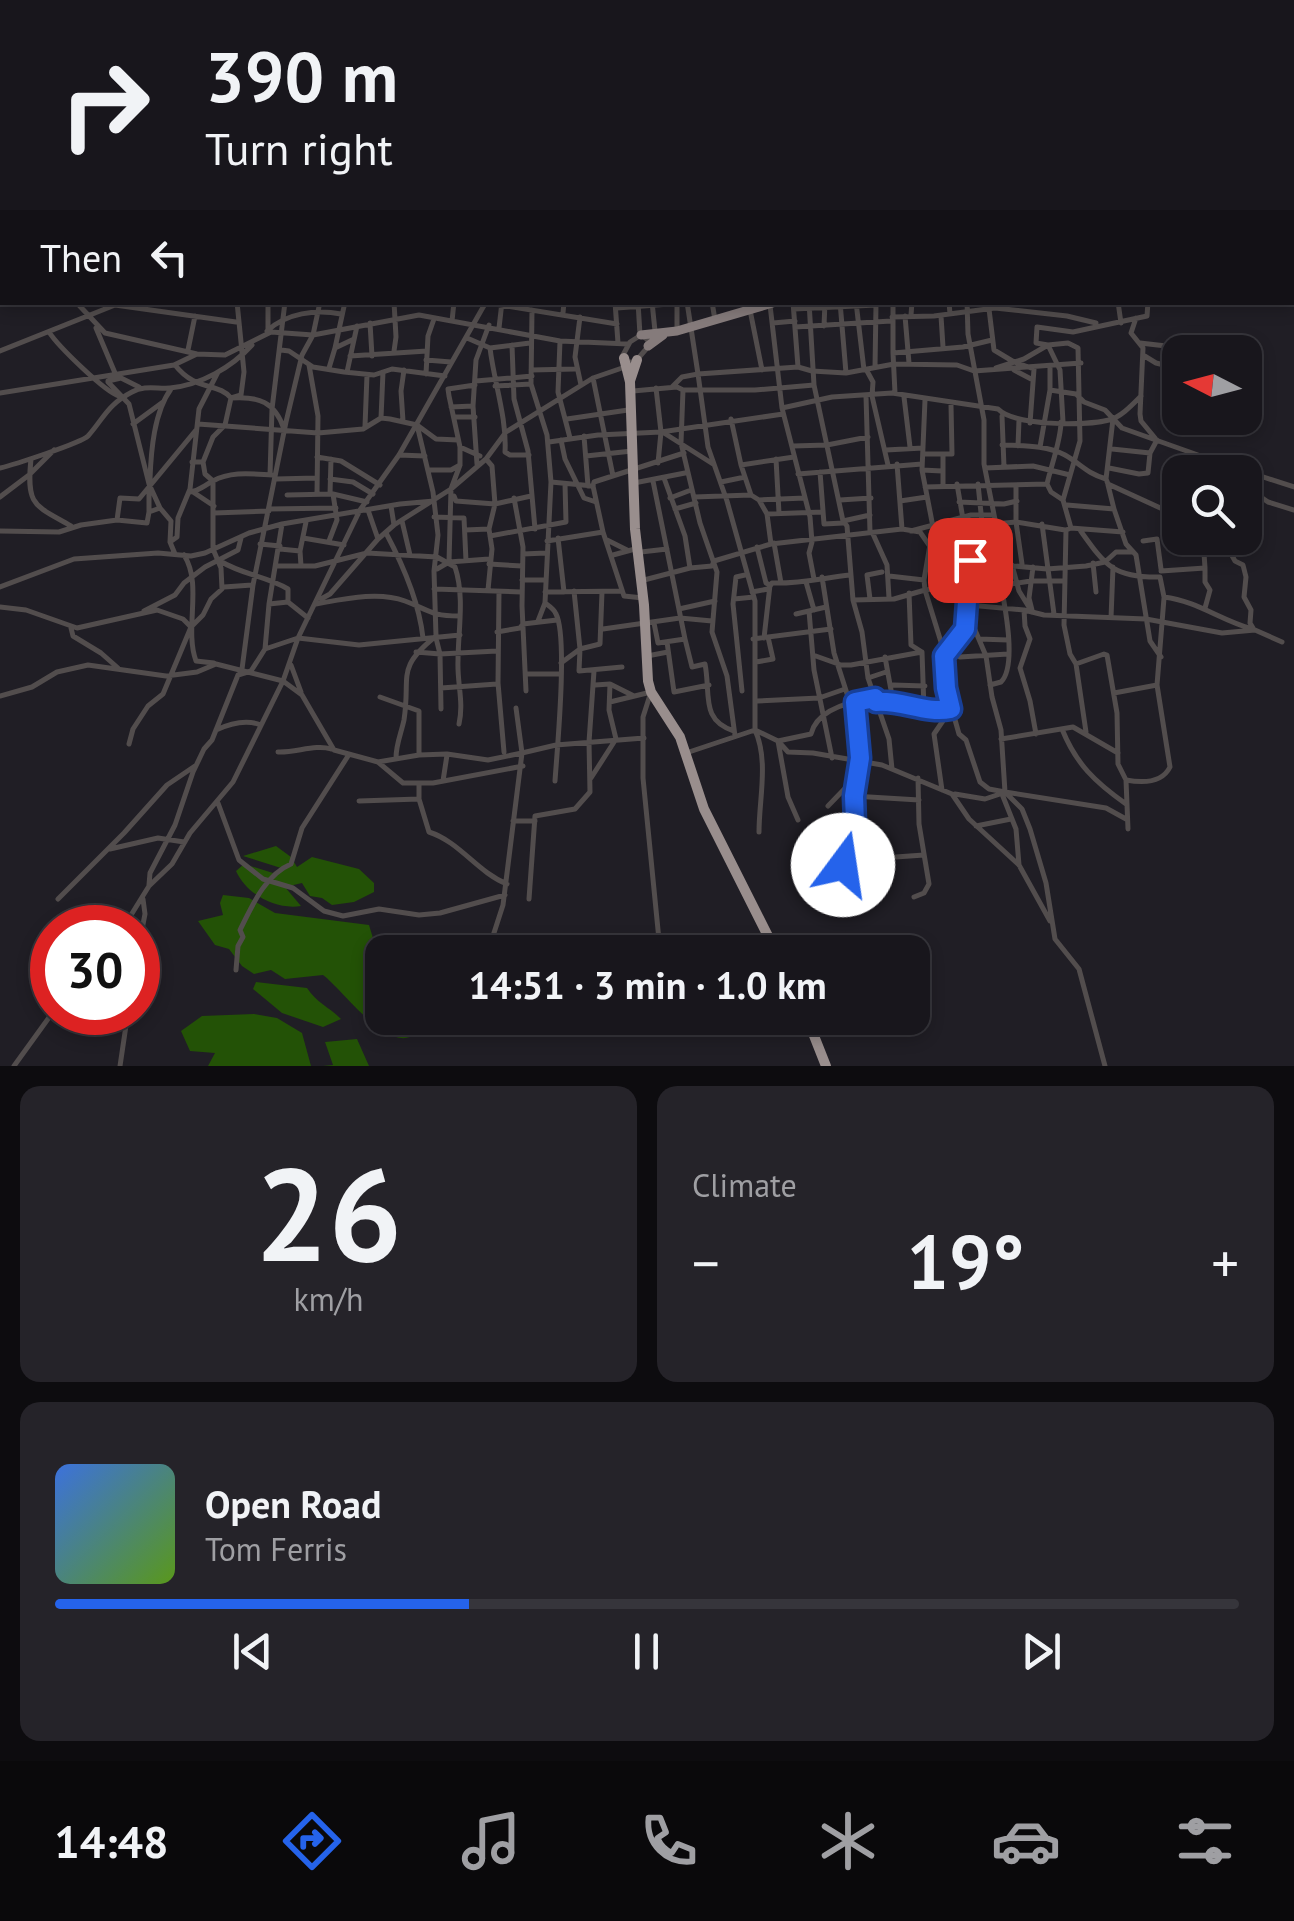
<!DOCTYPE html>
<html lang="en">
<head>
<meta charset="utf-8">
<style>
  body { margin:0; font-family:"PT Sans",sans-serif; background:#252329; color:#f1f3f6; height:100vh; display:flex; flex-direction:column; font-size:38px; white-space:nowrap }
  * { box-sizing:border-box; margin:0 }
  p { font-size:32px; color:#9f9fa3 }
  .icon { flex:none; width:55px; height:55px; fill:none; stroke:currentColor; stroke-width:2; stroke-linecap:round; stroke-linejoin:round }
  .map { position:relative; height:1066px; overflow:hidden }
  .panel { display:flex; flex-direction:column; gap:20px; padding:20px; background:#0d0c0f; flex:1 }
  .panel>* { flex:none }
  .top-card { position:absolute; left:0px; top:0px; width:1295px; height:305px; box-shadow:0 5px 15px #0003,0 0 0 2px #36353b; background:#18161c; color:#f1f3f6; overflow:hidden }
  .needle { width:65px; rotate:276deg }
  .buttons { position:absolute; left:1162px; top:335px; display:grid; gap:20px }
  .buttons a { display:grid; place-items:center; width:100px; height:100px; border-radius:20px; background:#18161c; box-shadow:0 5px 15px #0003,0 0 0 2px #36353b; font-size:50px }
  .speed { position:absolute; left:30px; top:905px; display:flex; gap:20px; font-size:50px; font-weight:700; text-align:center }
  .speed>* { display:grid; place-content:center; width:130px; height:130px; border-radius:50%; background:#18161c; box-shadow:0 5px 15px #0003,0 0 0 2px #36353b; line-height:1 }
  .speed .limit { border:15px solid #d22; background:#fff; color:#111 }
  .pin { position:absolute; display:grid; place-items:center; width:85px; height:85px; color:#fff; margin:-42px; border-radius:20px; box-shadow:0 5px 15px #0006 }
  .me { position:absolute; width:110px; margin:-55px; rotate:14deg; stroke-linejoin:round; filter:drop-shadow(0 0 8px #0008) }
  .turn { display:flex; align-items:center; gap:35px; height:210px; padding:0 40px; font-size:45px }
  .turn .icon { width:130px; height:130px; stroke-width:2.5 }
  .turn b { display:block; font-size:70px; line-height:85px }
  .then { display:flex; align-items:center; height:95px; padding:0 40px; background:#0003; gap:20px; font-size:38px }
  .big { font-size:75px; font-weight:700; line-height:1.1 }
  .panel .card { flex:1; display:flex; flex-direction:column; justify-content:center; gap:15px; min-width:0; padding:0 35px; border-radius:20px; background:#252329 }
  .panel .dial { align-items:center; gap:0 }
  .dial b { font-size:130px; line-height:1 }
  .song { display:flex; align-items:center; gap:30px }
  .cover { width:120px; height:120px; border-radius:15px; background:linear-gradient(135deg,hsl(220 70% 55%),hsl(90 70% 35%)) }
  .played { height:10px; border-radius:5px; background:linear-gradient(90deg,#2563eb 35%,#36353b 35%) }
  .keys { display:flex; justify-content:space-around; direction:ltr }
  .heat { display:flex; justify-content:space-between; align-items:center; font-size:55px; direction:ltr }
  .panel .tiles { flex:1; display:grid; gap:20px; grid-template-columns:1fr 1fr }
  .card:last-child { grid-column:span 2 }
  .trip { position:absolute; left:365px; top:935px; width:565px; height:100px; border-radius:20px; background:#18161c; box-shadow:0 5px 15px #0003,0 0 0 2px #36353b; font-weight:700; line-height:100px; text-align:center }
  .tab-bar { display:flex; height:160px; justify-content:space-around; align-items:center; background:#0a090b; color:#9f9fa3 }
  .tab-bar .icon { width:70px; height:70px }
  .tab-bar .current { color:#2563eb }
  .tab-bar b { font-size:45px; color:#f1f3f6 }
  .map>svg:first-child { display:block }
  .green { fill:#235206 }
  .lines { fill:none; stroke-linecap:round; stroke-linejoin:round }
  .minor { stroke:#524d4d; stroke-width:5 }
  .major { stroke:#857b7b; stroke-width:9 }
  .highway { stroke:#998e8d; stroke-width:10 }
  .route-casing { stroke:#184099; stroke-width:25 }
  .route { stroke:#2563eb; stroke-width:18 }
</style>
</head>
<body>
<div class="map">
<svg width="1294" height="1066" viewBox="0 0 1294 1066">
  <rect width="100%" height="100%" fill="#201e25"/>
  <path class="green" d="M276,846L291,857L297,867L312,857L359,869L374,883V892L354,902L332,905L322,898L310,896L302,883L285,887L301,906C276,910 247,895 236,871L244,864L273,873L281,868L243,856Z
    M223,895L249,898L275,913L369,925L382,968V1018H422V1028C421,1028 411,1037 410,1037C383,1047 342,989 323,975L285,979L271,970L254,974L242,966L229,949L215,945L198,921L223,915L220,903Z
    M256,982L307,988C317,1003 329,1007 341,1019L323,1027L282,1013L253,989Z
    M254,1014L277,1018L302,1033L311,1066H208L215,1053L190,1051L181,1031L202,1016Z
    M357,1039L369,1066H323L333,1065L325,1042Z"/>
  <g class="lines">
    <path class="minor" d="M487,0L488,2
      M551,0L552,2
      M596,0L598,2
      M627,0V2
      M696,0V2
      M729,0V2
      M770,0L771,2
      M791,0L792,2
      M966,0L969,2
      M1153,0V2
      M1162,0L1181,2
      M1242,0L1254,2
      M414,2L420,0
      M464,2L466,0
      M570,2L573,0
      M659,2L673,0
      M750,2L757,0
      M829,2V0
      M858,2L860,0
      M866,2V0
      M914,2L915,0
      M957,2L959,0
      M1013,2V0
      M1053,2V0
      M1085,2L1086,0
      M1122,2V0
      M1212,2V0
      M1225,2L1233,0
      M0,73L2,72
      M0,135L2,136
      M1292,156H1294
      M2,159V170
      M0,191H2
      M1292,199H1294
      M1292,239L1294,240
      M1292,276L1294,263
      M0,277L2,278
      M76,302L105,333L197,354L225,355L271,332L313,335L419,315L560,341L628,344
      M268,302V330
      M482,302L617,324
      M615,302L618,343
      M638,302L640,335
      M652,302L655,331
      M687,302L698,374L798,367L812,371L846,373L894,364L957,365L974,371L1081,363
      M712,302L715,320
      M793,302L798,367
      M809,302L814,385L843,521L847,526L853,600L862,632L868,678L889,739L892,769
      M840,302L846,373
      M856,302L864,370
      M949,302L950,314
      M967,302L968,334L984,420V464L1004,565
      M1118,302L1121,323
      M677,305V331
      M770,305L782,408L810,517L812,542L809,553L814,579
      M617,308L696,302
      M794,309L876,305
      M989,309L994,350L1014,362L1034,369L1030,423
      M532,310L531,384L547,435L551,482L545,603L538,621
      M750,310L762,370
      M563,313L564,302
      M911,315L912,302
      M905,316L909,363
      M941,316L943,347
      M580,317L575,357L581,385
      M892,317L934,316L995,308L1067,316L1096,323
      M1136,318L1131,333L1143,348L1140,414L1141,421L1155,438
      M452,321L454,302
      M370,323L372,356
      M773,323L795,321
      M824,326L825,302
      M795,327L891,321
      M96,328L115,373L108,382L129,404L149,484L160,508L171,521L170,542L175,554
      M499,328L502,302
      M267,331C286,313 316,309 341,314
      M49,332C58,346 105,392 119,396
      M641,335L648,340L647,348L635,362H627L623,355L630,342Z
      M467,338L490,348L530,343
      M560,341L558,392L570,438
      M1140,343L1201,350
      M512,345L514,399L528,451L535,529
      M335,348L345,302
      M490,348C494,382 507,418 505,452L510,455H529
      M188,350L195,316
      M281,350L289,351L313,367L344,372L374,375L392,369L445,376
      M0,351L115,305L236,322
      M394,351L396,337L394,302
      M893,353V302
      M1143,355L1156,363L1180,369
      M350,356L427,351
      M426,360L451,362
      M175,365C196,392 218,382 231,398C259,396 275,402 284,429
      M309,365L318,416L317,494
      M875,367L876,305
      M329,368L335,348L354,339
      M996,368L1024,359L1048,345L1036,343L1037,327L1073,332L1147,316L1148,302
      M531,370L575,369
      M1014,370L1033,380
      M867,371L873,382L872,396L888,465
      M347,372L357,326
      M426,374L428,336L434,319
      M593,378L613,476
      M108,381L121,378L139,387
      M476,381L532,376
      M495,386L531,384
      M672,387L682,377L698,374L708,447L727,501L755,601V730C769,761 759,799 759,832
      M656,388L661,432L658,463
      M683,390L681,443L700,523L717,572L712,632L727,676L735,736
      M1050,390L1076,394L1084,402L1105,410L1122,428L1212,460L1225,472
      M633,391L677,387L683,390H755L814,385
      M0,393L174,365L197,354
      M895,393L893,353L963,347L992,340
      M449,396L460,447V465L451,489L449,562
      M449,396L448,389L475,385
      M866,396L870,532
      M904,397L910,447
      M925,400L922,470L933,527L924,580L925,590L941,642L946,688L959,734L966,740L980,782L989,789L1005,792L1106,808L1126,819
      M451,407L473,406
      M782,408L832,397L892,393L998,409C1015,426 1085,426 1109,420C1121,417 1132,405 1141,396
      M1002,416L1004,467
      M454,417H475
      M381,418L383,372
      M567,419L628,410
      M731,419L741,465L751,495L759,500L767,514L771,544
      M403,421L401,391L404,370
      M1063,422L1060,370L1048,345L1068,343L1078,348L1080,441L1063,500L1071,528L1066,530L1064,625L1070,654L1076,664
      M133,424L163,402
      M198,424L318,433L363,429L381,418L390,419L417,425L436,439L458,440
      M365,426L367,375
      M664,433L713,464
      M584,436L588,486
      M561,440L565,459L584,498L596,502
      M549,442L598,435L661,432L783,414
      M1002,445C1024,446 1046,445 1065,455C1081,464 1086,473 1106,479L1108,484L1180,517
      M793,446L827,445L868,437
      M1018,446L1019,420
      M460,447L480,456
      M1040,447L1050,390V367
      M1112,449L1150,453
      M886,450L923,448
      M924,454H952L951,405
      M399,455L425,456
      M586,456L632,451
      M317,457L341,461L380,485
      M31,459C26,507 35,505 71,526
      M486,459L492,466L495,504L489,529L492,549L488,590
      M776,459L779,513
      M1215,461L1294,487
      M203,462L213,437L225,425L231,398L241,395L244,372L237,302
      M477,464L473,406L476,360L489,325
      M897,464L902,529
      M741,465L794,457
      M0,468C13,465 81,443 88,436C104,418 107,405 132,392C144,385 157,389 170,388C201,385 232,367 252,345
      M985,468L1033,466L1070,475
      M1109,468L1139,474L1148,473L1150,453L1157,440
      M429,470H451L460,465
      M922,470L942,471
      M820,472L824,524L843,523
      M798,474L922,464
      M270,475L272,409L285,302
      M664,478L685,536L690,568
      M150,479C151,451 154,412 171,389
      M276,479L316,478
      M330,479L353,482L373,494
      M1106,479L1113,419
      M653,481L685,639
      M551,482L593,486L603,532L624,596L643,598
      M721,482L745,477
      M634,483L685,473
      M957,484L970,560L969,605
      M978,484L987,571
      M1047,484C1051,466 1061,440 1061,422
      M943,485V456
      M1016,485V522L1065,530
      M593,486L594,482L684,453
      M1245,486L1268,502L1294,510
      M925,487L1047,484L1051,492L1063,500
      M190,492C201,490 203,486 213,481C231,471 252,474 272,475
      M193,492L214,506
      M330,494L331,459
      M287,495L333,494L367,502
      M454,496L456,501L495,504L531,496
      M0,497L29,475L54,450
      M694,497L751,495
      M514,498L523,547L522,606L526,691
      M670,498L691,490
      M759,500L805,498
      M840,500L871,498
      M900,501L927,497
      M959,502L1004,504L1017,501
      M1067,505L1114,509L1108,485
      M391,506L394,525
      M269,509L336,508
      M675,509L696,503
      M1114,509L1126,544L1136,555L1150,641L1161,657
      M368,510L378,539
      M149,512V490
      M214,513L269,511
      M767,514L823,512
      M434,517L464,518L466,561
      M117,520L120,498L139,499L196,430
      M402,521L410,555
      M843,521L870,515
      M995,524L1016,522L1022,564
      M1042,524L1054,614
      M1071,528L1123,532
      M465,530L489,529
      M1080,530C1105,565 1113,578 1160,577L1164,597C1197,601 1220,620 1252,629
      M0,531L59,532L81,525L117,520L147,523L149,512L160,508
      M911,531L971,515H994
      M386,533C403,565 419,601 423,638
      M873,534L887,565L889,598
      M490,536L566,522L565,484
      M303,538L344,545
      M558,538L564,592
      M1203,538L1205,568
      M1206,538L1211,546L1230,552L1235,561L1243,565L1246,577L1244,597L1251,610L1250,623L1253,628
      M607,540L627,550
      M329,541L337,520L333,494
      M547,541L603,532
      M1143,541L1157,539L1161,569
      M170,542L177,537L178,518L190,489L199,409L218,372
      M774,543L781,583
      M260,544L280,546
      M757,547L766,583L770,585L764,638
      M280,549L300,551
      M641,552L667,549
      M523,554L546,553
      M184,555C203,585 184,628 196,661L214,663
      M613,555L635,549
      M949,555L999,547
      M220,561C243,575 266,576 288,589V602L308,618
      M1093,563L1096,592
      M489,564L522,566
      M1012,565L1019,591L1032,612
      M277,566H315L367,553L437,557L455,567C465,597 458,631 458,661C457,683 464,702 459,724
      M301,566L300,551L306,522
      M437,569L449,562L489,559
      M1161,571L1205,568V582L1210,590L1205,608
      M970,573L1004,565L1047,569L1086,566L1105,562L1116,552H1133
      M889,576L924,580
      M822,577L834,653L850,703
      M522,580H544
      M644,580L690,568L712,566L714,561L771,544L902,529L920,532L929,545L947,549L952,587L967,611L986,656L992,697L1001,730L1005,792L1022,809L1030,829L1046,883L1055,939L1079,969L1105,1066
      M806,582L814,610
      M0,587L74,559L158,553L191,556L205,553L249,533L282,524L400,504L434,501
      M224,587L252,585
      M434,589L521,592
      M574,591L580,649L579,671L622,667
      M499,592L498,683L504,752
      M545,592L622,591
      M752,592L768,589L772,583C799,584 823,578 850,575
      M955,592L1031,581H1065
      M909,593L911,645L922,652L924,709
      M321,599L330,594L378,539L394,525L451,489L486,459L506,432L593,378L625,367
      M734,599L754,597
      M870,599L867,575L882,572
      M853,600L894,599L925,590L952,587
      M545,603C549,606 554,609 556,614C568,637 557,751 555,781
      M269,604L288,602
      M316,604C344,599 378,591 405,601C429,610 431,616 459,616
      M969,605L1024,610L1044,615L1146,619L1222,633L1255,630L1282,642
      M0,607L26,610L77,628L157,610L183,619L191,627
      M679,609L715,601
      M1024,610L1025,626L1030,639L1020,668L1030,701L1036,734
      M1032,610L1029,598L1033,567
      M144,611L175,595L184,583L205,567L238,550L241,538
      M809,611L814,670L832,758
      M796,614L826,607
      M1111,618L1113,567
      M654,623L658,643L685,639L692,667L705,664C711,694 700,720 734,731
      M71,628L73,636L101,653L118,668
      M603,629L680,618L712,621
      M497,632L520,628L523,624L557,620
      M436,638L440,654L441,709
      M753,639L831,629
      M979,639L1008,640
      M667,642L674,692L709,685
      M265,649L269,604L282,524
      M416,652L440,654L497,651
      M813,655L841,665H851L922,652
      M647,656L668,652
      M944,656L965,629L967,616
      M885,657L893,701
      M960,657L1008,654
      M756,662L773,659L768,637
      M561,663L580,649L600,644L602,592
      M291,665L301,692
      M242,669L253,585L286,422L302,355L313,335L320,302
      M526,674H560
      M868,678L886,672
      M595,685L610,684L634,696
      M893,685L925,686
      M990,685L1001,682C1019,664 1002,593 998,568
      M1157,685L1164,598
      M441,688L497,684
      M742,691L733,604L736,577L745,575
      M1114,693L1157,685L1170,767C1162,783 1142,783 1126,780
      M650,695L643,717V778L660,950
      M0,696L32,687L57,672L88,665L166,676L197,672L216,664L283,681L302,695L334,750L378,762L403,783H433L523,766
      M380,697L419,711V755L447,754L488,760L522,753L516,708
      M757,701L819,698L845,689
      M610,702L651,692
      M855,702L860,758L853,796L855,823L839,893H866C865,867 873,837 856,815
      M877,702C902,699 923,714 948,710
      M1062,729C1076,764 1095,782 1126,804
      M216,730C231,723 246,719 261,725
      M1086,732L1076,664L1104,654L1107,655L1117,713L1118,764L1126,780L1128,829
      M1001,739L1073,727L1118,753
      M129,744L133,729L148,706L163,694L191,627L203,615L211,599L222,589L221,568L213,549V481L205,474L203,462H192
      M278,752C295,753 316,744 331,749
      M686,753L755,730L778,741L788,752L813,753L882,765L952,794L969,819L1019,865L1050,921
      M396,758C396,744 401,734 404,720C411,675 395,669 436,636L434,571L438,535L433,492L417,425
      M378,762L419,755
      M591,778L616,739L609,710L610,684
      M443,781L447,755
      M419,783V799L429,832C460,842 477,872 507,884
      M942,790L934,734L951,709
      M955,794L985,799L1003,793
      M1002,794L1016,829L1019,865
      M853,796L919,800
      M359,801L419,799
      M218,803L239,860L263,879L293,888L324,911L343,916L379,909L419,915L440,913L505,895
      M828,806L855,778
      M798,820L788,797L778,741L811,734C817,709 852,701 875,698
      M513,821H535
      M976,826L1011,819
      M110,849L158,838L184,842
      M867,859L924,855
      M149,885L150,873L175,825L193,772L204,749L212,740L238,675L251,671L265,649L298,638L359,645L460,635
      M914,897L924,893L929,884L919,824L918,778
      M58,899L124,833L167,785L195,766
      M529,899L535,816L575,809L590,792L589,742L594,671
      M123,928L149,886L172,864L190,833L233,782L283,681L298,638L360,510L399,455L486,302
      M138,950L145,914L143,899
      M478,952L492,939L503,905L522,753L556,745L644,738
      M236,970L238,946L243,937L240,930C252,906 265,875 291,864L302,828L348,756
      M14,1066L53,1012
      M120,1066L128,1012"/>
    <path class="major" d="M1292,74H1294
      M641,335L677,331L776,302
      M648,346L663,335"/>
    <path class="highway" d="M624,358L630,382L635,529L644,605L648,681L651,692L680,737L704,809L776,952
      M630,381L637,360
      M807,1018L826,1066"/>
  </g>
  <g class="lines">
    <g class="route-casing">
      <path id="route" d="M843,865L850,853L855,823L854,796L860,758L855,702L875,698L876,702C903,700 925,714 951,709L946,688L944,656L965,629L970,560"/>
    </g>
    <use href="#route" class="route"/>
  </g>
</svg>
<div class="buttons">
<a><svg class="needle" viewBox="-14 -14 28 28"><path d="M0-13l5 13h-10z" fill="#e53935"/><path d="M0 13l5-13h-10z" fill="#9f9fa3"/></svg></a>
<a><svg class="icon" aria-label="search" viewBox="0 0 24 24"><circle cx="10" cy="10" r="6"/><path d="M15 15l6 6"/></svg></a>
</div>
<div class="speed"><div class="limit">30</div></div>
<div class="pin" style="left:970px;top:560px;background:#d93025"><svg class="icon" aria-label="arrive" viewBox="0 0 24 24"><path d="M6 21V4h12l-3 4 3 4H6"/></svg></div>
<svg class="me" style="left:843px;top:865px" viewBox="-20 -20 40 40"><circle r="19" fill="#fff"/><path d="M0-13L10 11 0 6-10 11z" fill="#2563eb"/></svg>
<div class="trip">14:51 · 3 min · 1.0 km</div>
<div class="top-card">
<div class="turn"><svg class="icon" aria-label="right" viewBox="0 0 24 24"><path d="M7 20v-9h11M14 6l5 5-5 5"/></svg><div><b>390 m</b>Turn right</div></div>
<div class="then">Then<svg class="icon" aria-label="left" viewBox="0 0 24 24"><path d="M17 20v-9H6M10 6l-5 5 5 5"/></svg></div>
</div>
</div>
<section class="panel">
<div class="tiles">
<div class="card dial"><b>26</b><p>km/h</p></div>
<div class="card"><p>Climate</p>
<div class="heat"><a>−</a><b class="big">19°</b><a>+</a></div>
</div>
<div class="card">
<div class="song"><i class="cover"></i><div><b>Open Road</b><p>Tom Ferris</p></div></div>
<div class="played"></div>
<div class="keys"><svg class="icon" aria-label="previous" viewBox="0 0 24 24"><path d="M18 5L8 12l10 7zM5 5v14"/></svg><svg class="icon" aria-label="pause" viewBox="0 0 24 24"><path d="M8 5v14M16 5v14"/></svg><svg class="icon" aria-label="next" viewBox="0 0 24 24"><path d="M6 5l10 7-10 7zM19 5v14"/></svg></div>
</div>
</div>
</section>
<nav class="tab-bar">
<b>14:48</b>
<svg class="icon current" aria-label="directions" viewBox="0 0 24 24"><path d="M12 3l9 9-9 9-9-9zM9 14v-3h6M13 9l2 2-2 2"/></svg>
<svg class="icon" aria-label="music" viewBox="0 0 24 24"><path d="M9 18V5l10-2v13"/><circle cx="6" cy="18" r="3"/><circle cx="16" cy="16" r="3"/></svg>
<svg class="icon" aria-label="phone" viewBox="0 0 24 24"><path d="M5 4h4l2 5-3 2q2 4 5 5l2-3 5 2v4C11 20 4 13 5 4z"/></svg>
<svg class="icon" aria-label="climate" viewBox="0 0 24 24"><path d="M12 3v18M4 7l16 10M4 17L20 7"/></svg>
<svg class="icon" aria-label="car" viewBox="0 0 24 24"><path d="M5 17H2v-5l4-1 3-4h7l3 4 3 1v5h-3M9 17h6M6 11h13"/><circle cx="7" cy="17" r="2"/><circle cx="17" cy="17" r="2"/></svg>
<svg class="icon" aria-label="filters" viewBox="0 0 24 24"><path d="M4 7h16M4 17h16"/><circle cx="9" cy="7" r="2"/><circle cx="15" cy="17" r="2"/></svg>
</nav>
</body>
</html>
